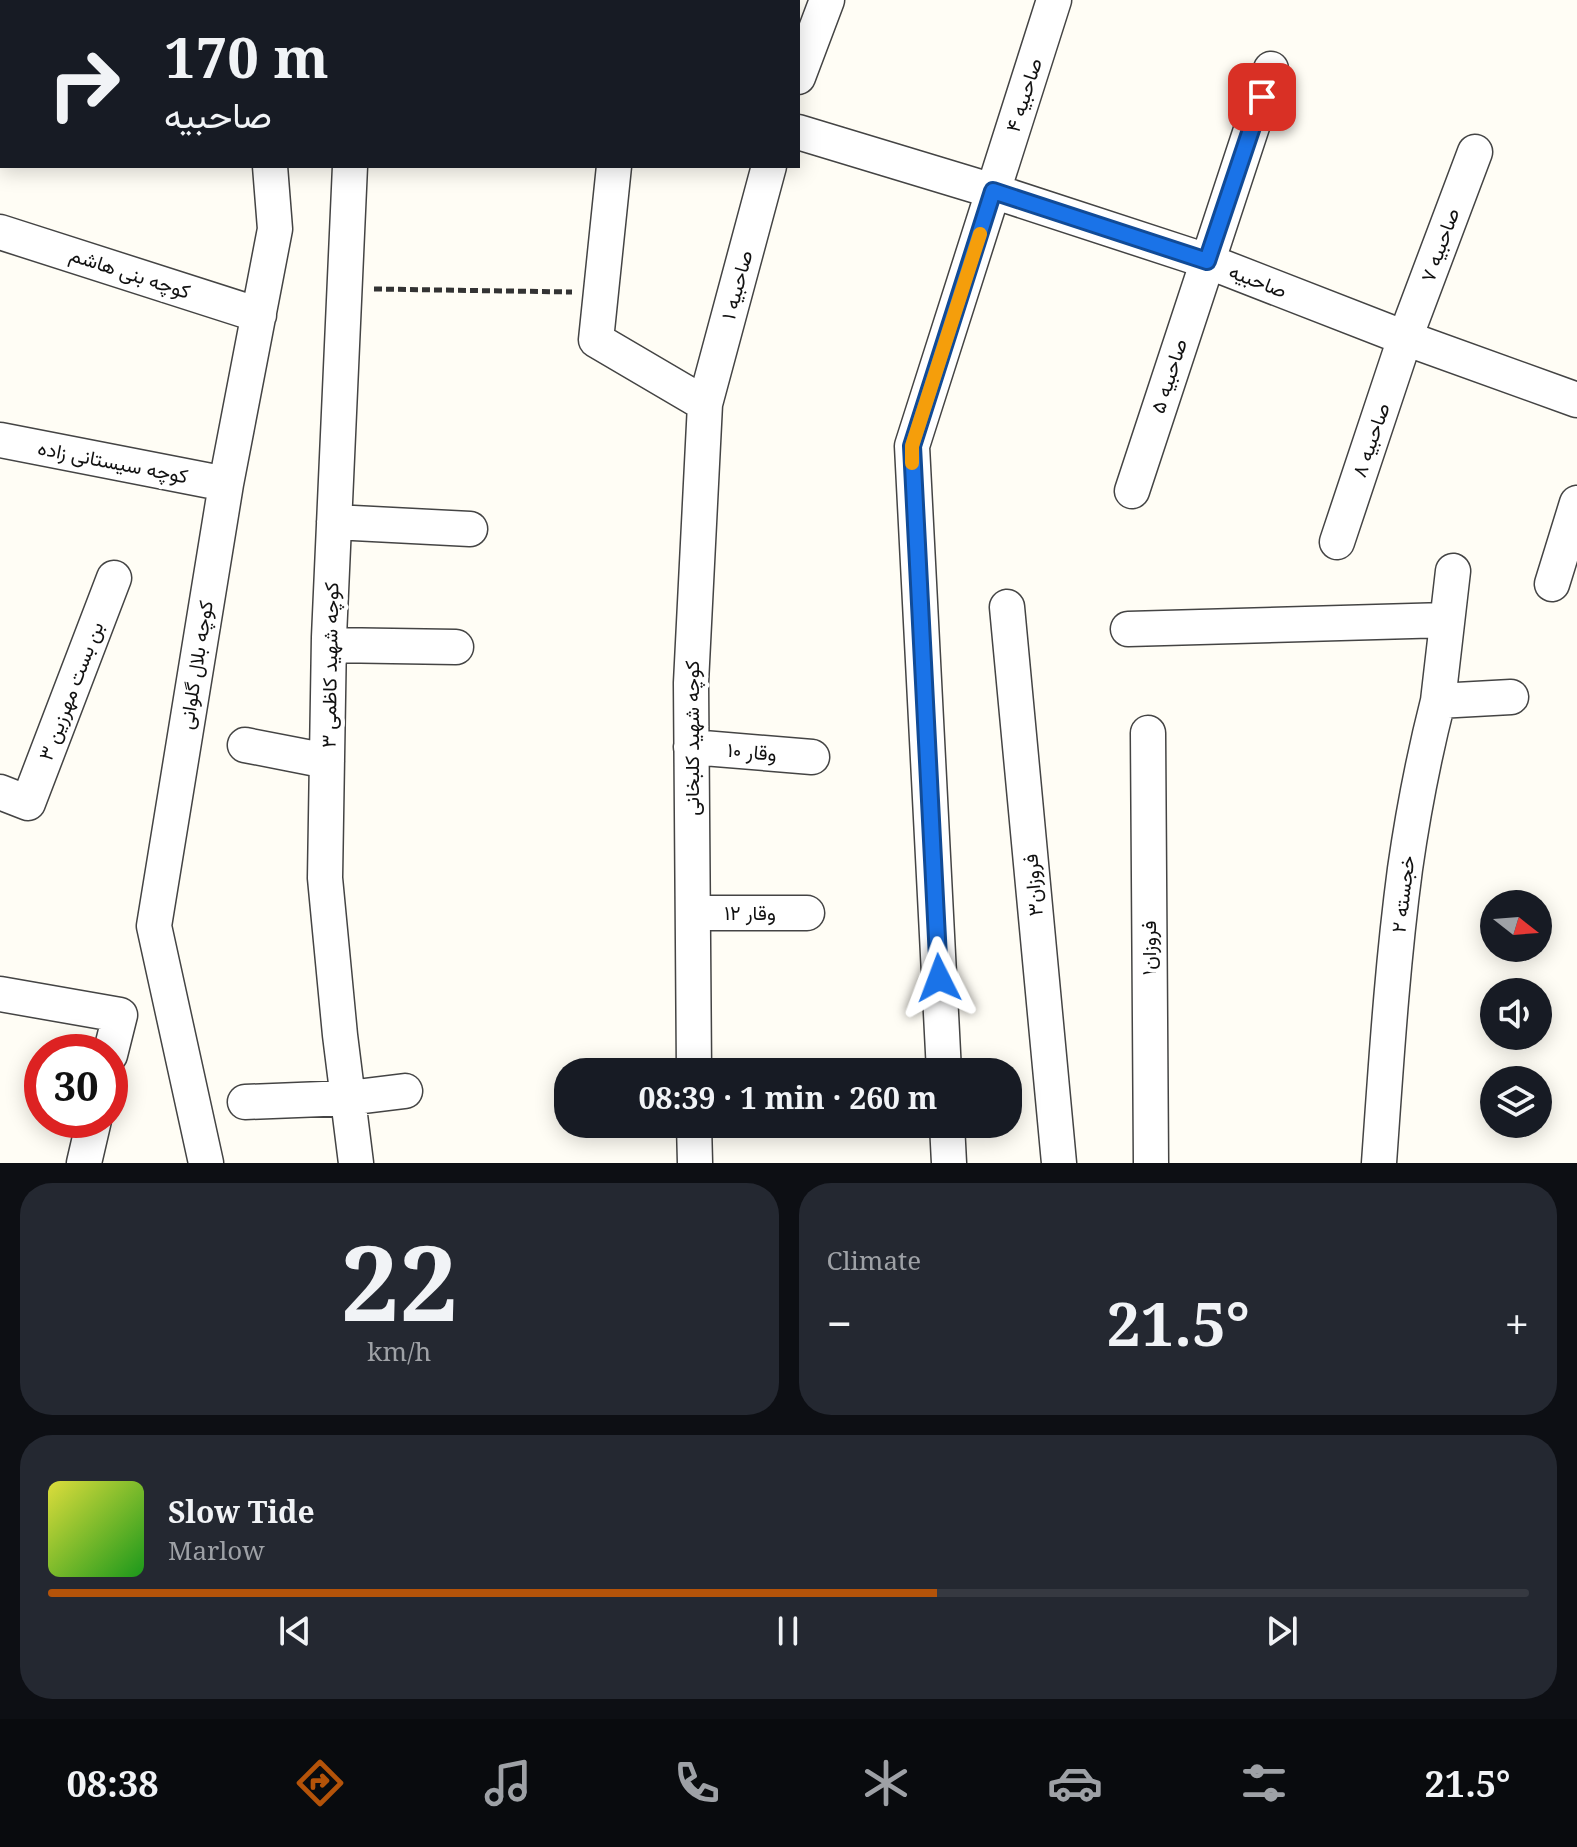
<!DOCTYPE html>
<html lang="en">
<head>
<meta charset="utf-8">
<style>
  body { margin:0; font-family:"Noto Serif",Vazirmatn,serif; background:#242831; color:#f1f3f6; height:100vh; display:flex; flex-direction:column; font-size:30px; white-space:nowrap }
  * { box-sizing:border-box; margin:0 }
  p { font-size:26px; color:#9ea1a6 }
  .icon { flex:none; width:44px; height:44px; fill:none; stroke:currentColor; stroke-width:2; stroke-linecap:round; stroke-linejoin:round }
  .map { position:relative; height:1163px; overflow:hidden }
  .drawer { display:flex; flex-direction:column; gap:20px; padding:20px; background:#0d0f14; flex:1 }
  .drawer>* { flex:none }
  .top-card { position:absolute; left:0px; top:0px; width:800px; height:168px; box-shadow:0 4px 20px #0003; background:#171b24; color:#f1f3f6; overflow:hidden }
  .needle { width:52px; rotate:107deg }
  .buttons { position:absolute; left:1480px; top:890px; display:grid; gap:16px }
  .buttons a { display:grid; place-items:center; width:72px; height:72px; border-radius:50%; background:#171b24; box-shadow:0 4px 20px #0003; font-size:40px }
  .speed { position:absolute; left:24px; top:1034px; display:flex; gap:16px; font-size:40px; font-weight:700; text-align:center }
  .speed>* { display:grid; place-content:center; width:104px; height:104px; border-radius:50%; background:#171b24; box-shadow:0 4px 20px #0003; line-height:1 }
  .speed .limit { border:12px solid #d22; background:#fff; color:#111 }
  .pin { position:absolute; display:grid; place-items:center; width:68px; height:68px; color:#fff; margin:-34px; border-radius:16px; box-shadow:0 4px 12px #0006 }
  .me { position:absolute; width:88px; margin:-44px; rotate:357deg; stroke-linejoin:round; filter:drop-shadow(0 0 6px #0008) }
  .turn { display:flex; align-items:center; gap:28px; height:168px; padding:0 32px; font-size:36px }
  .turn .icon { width:104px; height:104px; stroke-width:2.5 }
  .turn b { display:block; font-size:56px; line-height:68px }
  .big { font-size:60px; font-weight:700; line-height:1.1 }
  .drawer .widget { flex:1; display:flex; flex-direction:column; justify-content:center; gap:12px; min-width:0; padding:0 28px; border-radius:32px; background:#242831 }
  .drawer .dial { align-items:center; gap:0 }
  .dial b { font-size:104px; line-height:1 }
  .song { display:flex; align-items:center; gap:24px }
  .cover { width:96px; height:96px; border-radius:12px; background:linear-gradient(135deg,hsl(60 70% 55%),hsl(120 70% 35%)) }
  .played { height:8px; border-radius:4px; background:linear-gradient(90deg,#b45309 60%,#363941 60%) }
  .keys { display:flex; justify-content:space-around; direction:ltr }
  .heat { display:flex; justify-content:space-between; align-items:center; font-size:44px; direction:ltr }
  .drawer .tiles { flex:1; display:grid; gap:20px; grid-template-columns:1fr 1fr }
  .widget:last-child { grid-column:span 2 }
  .trip { position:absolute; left:554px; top:1058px; width:468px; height:80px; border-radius:32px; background:#171b24; box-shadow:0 4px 20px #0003; font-weight:700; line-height:80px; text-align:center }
  .dock { display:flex; height:128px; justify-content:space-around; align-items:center; background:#090b0e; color:#9ea1a6 }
  .dock .icon { width:56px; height:56px }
  .dock .selected { color:#b45309 }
  .dock b { font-size:36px; color:#f1f3f6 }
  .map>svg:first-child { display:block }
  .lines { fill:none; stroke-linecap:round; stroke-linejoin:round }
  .street-casing { stroke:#444; stroke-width:37 }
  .path { stroke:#333; stroke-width:5; stroke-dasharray:8 4; stroke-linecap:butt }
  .street { stroke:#fff; stroke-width:34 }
  .route-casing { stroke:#114b97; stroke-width:20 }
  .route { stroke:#1a73e8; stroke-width:14 }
  .slow { stroke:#f59e0b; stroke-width:14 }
  .labels { text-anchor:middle; stroke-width:8; stroke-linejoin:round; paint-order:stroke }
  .street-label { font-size:20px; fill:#111; stroke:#fff }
</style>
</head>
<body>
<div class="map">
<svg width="1577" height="1163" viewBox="0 0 1577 1163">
  <rect width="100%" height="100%" fill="#fffdf5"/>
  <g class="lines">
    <g class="street-casing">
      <path id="street" d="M264,0V2
        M619,0V2
        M359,2V0
        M0,66L2,67
        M798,77L827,0
        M798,132L993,191L1207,261L1405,338L1577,400
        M350,166L329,637L325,878L340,1035L356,1163
        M614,166L596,340L705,404
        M0,232L259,315
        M0,440L226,484
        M1132,491L1271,69
        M334,522L470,529
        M1337,542L1405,338L1475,152
        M1552,584L1577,503
        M1007,607L1059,1163
        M1128,629L1447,620
        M329,645L456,647
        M1438,701L1453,571
        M1148,733L1151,1163
        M245,745L327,761
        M691,747L812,757
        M0,792L28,803L114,578
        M693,913H807
        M0,994L120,1015L110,1055
        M694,1072L691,683L705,404L769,166
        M944,1072L912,446L1054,0
        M245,1102L348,1098L405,1091
        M694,1124L695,1163
        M947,1124L949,1163
        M84,1163L94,1120
        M206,1163L154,926L226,484L275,229L270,166
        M1379,1163C1386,1065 1392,967 1405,869C1413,813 1424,756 1438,701L1511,697"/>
    </g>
    <path class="path" d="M374,289L572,292"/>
    <use href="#street" class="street"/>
  </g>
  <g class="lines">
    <g class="route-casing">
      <path id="route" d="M939,978L912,446L993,191L1207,261L1262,97"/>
    </g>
    <use href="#route" class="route"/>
    <path class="slow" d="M912,463V446L980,234"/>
  </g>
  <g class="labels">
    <g class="street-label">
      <text transform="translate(1024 95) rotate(-72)" y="7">صاحبیه ۴</text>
      <text transform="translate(1440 245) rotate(-70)" y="7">صاحبیه ۷</text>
      <text transform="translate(130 273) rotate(18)" y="7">کوچه بنی هاشم</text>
      <text transform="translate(1258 281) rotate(21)" y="7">صاحبیه</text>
      <text transform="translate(737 285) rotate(-75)" y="7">صاحبیه ۱</text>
      <text transform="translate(1169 376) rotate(-72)" y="7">صاحبیه ۵</text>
      <text transform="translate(1371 440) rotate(-71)" y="7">صاحبیه ۸</text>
      <text transform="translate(113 462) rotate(11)" y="7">کوچه سیستانی زاده</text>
      <text transform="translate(196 665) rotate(-81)" y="7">کوچه بلال گلوانی</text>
      <text transform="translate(330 665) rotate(-89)" y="7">کوچه شهید کاظمی ۳</text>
      <text transform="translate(71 691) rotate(-69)" y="7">بن بست مهرزین ۳</text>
      <text transform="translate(692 738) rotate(-90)" y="7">کوچه شهید کلبخانی</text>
      <text transform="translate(752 752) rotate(5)" y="7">وقار ۱۰</text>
      <text transform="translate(1033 885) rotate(-95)" y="7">فروزان۳</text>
      <text transform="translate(1403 894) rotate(-83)" y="7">خجسته ۲</text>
      <text x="750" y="920">وقار ۱۲</text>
      <text transform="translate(1149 948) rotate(-90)" y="7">فروزان۱</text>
    </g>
  </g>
</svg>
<div class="buttons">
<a><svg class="needle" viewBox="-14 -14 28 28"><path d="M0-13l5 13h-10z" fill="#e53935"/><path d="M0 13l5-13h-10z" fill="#9ea1a6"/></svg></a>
<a><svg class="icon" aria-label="sound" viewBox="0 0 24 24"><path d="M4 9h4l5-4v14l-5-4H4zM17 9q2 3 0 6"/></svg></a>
<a><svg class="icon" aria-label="layers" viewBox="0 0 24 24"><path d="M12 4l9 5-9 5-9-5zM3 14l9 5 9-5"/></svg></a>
</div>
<div class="speed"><div class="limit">30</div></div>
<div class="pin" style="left:1262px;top:97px;background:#d93025"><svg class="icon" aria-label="arrive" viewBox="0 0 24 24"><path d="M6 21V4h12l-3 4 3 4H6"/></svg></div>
<svg class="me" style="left:939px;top:978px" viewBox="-20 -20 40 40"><path d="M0-17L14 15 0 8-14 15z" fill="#1a73e8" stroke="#fff" stroke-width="4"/></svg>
<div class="trip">08:39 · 1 min · 260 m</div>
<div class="top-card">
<div class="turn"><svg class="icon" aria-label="right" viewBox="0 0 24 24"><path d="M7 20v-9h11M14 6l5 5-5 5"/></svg><div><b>170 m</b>صاحبیه</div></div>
</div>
</div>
<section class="drawer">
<div class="tiles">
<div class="widget dial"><b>22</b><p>km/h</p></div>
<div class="widget"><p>Climate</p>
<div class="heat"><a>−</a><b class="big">21.5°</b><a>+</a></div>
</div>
<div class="widget">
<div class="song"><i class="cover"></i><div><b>Slow Tide</b><p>Marlow</p></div></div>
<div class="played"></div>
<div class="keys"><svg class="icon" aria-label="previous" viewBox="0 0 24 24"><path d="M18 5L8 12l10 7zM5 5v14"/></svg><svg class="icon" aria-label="pause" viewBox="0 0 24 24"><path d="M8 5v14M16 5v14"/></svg><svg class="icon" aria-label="next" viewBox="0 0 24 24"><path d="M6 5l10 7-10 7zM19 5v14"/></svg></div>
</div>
</div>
</section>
<nav class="dock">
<b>08:38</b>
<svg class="icon selected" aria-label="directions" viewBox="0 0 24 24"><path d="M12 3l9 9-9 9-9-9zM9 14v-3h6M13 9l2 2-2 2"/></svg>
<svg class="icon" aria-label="music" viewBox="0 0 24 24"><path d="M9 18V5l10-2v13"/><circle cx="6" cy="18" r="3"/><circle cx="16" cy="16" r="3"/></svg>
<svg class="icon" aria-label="phone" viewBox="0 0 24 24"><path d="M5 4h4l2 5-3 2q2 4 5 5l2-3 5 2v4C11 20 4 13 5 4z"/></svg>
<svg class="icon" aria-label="climate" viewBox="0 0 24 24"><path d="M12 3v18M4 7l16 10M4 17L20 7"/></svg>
<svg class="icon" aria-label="car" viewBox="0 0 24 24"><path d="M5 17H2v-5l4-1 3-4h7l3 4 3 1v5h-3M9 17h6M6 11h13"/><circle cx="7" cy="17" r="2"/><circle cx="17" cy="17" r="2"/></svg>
<svg class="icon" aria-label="filters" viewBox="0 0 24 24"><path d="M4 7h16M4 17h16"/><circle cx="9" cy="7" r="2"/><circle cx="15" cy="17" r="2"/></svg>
<b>21.5°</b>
</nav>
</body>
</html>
